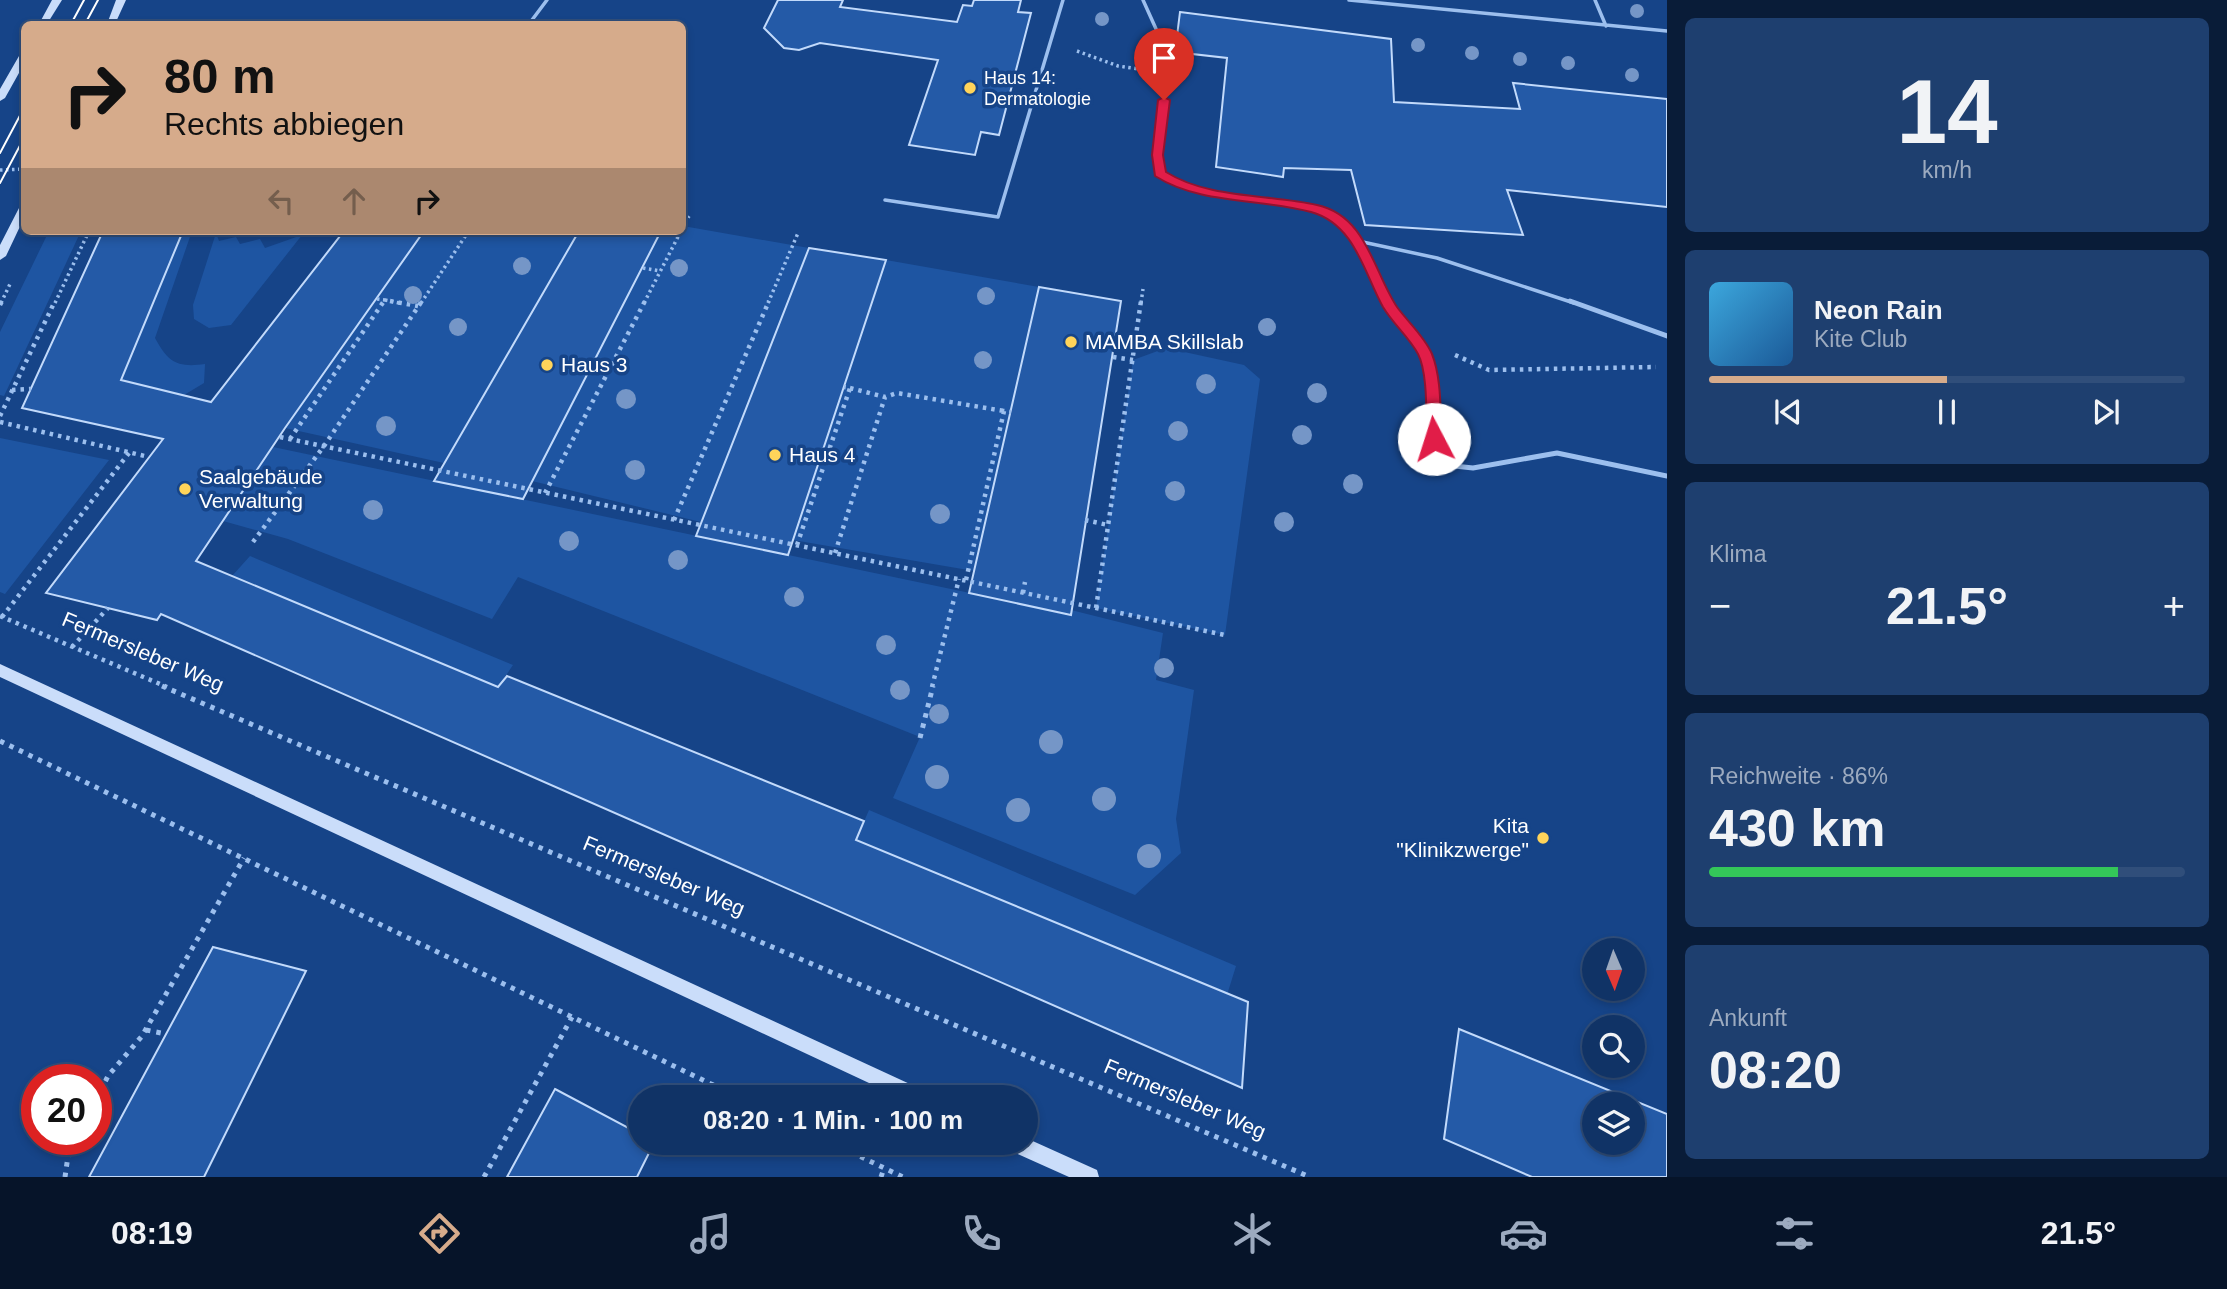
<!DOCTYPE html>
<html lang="de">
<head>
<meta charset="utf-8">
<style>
  body { margin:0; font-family:Arial,sans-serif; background:#1e3f6f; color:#f1f3f6; height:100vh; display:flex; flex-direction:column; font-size:26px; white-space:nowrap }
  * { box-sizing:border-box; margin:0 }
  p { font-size:23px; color:#9caabf }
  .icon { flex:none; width:38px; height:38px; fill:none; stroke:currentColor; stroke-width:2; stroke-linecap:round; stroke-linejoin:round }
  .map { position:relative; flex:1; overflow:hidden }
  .details { display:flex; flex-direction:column; gap:18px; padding:18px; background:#091c38; width:560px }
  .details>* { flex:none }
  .guide { position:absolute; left:21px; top:21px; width:665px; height:214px; border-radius:10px; box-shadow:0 4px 10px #0003,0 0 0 2px #304e7a; background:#d6ab8b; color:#111; overflow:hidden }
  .needle { width:46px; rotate:178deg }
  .fabs { position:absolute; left:1582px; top:938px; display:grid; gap:14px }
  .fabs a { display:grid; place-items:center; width:63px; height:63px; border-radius:50%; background:#103366; box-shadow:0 4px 10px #0003,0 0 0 2px #304e7a; font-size:35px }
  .speed { position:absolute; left:21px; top:1064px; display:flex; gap:14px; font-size:35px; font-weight:700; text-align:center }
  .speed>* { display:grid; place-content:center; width:91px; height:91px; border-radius:50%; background:#103366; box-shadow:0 4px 10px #0003,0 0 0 2px #304e7a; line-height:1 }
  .speed .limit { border:10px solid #d22; background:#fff; color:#111 }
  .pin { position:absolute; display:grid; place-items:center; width:60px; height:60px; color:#fff; margin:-72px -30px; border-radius:50% 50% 50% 0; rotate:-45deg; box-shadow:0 0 7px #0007 }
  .pin .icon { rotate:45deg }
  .me { position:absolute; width:77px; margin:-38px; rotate:355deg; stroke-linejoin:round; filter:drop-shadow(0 0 5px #0008) }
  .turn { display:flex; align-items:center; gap:24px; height:147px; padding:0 28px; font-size:32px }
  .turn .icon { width:91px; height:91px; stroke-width:2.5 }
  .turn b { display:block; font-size:49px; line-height:60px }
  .lanes { display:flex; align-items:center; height:66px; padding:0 28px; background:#0003; justify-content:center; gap:35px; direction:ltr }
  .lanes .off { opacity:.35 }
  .big { font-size:52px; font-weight:800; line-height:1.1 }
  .details .card { flex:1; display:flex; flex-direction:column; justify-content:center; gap:10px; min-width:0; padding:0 24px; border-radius:10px; background:#1e3f6f }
  .details .dial { align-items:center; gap:0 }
  .dial b { font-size:91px; line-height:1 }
  .song { display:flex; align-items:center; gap:21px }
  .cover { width:84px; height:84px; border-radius:10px; background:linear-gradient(135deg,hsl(200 70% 55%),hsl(210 70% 35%)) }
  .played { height:7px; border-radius:4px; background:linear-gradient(90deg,#d6ab8b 50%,#304e7a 50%) }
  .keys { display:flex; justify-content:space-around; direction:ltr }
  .heat { display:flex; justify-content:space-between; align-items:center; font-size:38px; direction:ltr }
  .charge { height:10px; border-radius:5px; background:linear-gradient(90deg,#34c759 86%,#304e7a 0) }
  .trip { position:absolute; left:628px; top:1085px; width:410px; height:70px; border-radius:35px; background:#103366; box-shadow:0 4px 10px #0003,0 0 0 2px #304e7a; font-weight:800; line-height:70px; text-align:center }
  .menu { display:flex; height:112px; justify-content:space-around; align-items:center; background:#061429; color:#9caabf }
  .menu .icon { width:49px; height:49px }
  .menu .current { color:#d6ab8b }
  .menu b { font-size:32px; color:#f1f3f6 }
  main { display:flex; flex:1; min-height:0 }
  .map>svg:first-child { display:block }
  .green { fill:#1e55a2 }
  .building { fill:#245aa7; stroke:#c2dafb; stroke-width:2; fill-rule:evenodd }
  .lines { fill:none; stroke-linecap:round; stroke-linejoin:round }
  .path-far2 { stroke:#9cbfee; stroke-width:3.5; stroke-dasharray:2.5 3.5; stroke-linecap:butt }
  .path-far1 { stroke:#9cbfee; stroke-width:4.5; stroke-dasharray:3.5 5; stroke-linecap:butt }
  .path { stroke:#9cbfee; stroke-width:5; stroke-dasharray:4.5 6; stroke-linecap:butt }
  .lane-far1 { stroke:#9cbfee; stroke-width:3.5 }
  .lane { stroke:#9cbfee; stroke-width:5 }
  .secondary { fill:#caddfa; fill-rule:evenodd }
  .tram { stroke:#fff; stroke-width:2 }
  .tree { fill:#7596c7 }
  .route { fill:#e11d48; stroke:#92132f; stroke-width:2 }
  .poi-dot { fill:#ffd45a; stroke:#164488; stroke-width:2.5 }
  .labels { text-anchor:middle; stroke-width:7; stroke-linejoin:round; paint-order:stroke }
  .far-poi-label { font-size:18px; fill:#fff; stroke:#164488; text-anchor:start }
  .poi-label { font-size:21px; fill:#fff; stroke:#164488; text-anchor:start }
  .street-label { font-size:21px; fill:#fff; stroke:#164488 }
</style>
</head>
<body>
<main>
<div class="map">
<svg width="1667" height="1177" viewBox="0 0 1667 1177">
  <rect width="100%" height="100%" fill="#164488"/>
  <path class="green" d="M683,226L809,248L701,522L532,481L661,231H682Z
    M49,231H81L4,396L0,395V332Z
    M183,231H192L155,338C168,362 177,368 205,364L204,383L184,395L121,380Z
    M424,231H579L444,463L285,428Z
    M216,233L219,241L236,237L240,244L260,239L265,248L302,235L231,325L209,328L194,319L193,305Z
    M886,260L1039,287L974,571L793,540Z
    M1166,348L1244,365L1260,379L1225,635L1096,608L1133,360Z
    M0,438L109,460L5,594L0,592Z
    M273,447L1070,614L1071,610L1163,633L1156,680L1194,690L1176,819L1181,853L1135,895L893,798L920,737L518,577L492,619L288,539L223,521Z
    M250,556L513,665L498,687L232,576Z
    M869,810L1236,966L1227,995L856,840Z"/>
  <path class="building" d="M778,0H843L840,7L957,22L963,5L972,6L974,0H1021L1018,12L1031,13L999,135L981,132L975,155L909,145L938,60L820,43L799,50L784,48L764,28Z
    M1180,12L1391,39L1394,102L1520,109L1513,83L1667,99V207L1507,190L1523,235L1365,225L1351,170L1284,168L1283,177L1216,167L1227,58L1175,52Z
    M103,231H183L121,380L211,402L344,231H424L285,428L196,561L498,687L507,676L864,821L856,840L1248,1002L1242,1088L161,614L157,620L46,593L163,439L22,408Z
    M579,231H661L523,499L434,481Z
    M809,248L886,260L788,555L696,536Z
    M1039,287L1121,301L1071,615L969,593Z
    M213,947L306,971L204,1177H89Z
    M1459,1029L1667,1114V1177H1532L1444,1139ZM1594,1104H1633V1143H1594Z
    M555,1089L640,1134V1143H654L637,1177H507Z"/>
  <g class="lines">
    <path class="path-far2" d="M1077,51L1118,66L1139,69
      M0,170L24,169
      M682,228L689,216
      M643,268L660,271
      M377,299L385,300L383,303
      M385,300L399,303
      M1,303L10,284
      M55,303L89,231
      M421,303L466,235
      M644,303L681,231
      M768,303L798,233
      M1141,303L1143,289"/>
    <path class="path-far1" d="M390,301L418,306
      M0,305L2,301
      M1455,355L1489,370L1656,367
      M1113,357L1133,360
      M850,388L885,397
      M12,390L31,389
      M0,416L55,301
      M0,422L149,457
      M280,437L1225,635
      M290,439L384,301
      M545,493L645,301
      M674,520L769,301
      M1085,520L1108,525
      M253,542L324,446L422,301
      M797,545L850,388L844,387
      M835,553L885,397L897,393L1004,411
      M966,580L1004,411L1011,412
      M1023,593L1025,582
      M1096,608L1141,301
      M0,616L167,687
      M2,617L129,453
      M72,647L108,608
      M932,687L959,579"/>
    <path class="path" d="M162,686L1310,1177
      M920,738L933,686
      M0,741L738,1097
      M146,1030L166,1034
      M96,1100L108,1076L142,1036L244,858
      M832,1143L903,1177
      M65,1177L68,1156L77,1139
      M484,1177L572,1017
      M881,1177L884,1168"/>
    <path class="lane-far1" d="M1143,0L1161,40L1168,66L1157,155L1160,174C1177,182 1193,188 1211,192C1262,202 1326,197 1360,244C1372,261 1377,284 1387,303
      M1349,0L1667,31
      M1595,0L1606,26
      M529,24L547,0
      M885,200L998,217L1063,0
      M1358,241L1437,258L1574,303"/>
    <path class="lane" d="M1386,301L1420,346L1429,366L1436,464L1473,468L1557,453L1667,476
      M1570,301L1667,336"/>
    <path class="secondary" d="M52,0H62L47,24H39Z
      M116,0H126L115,24H107Z
      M24,53V64L5,98L0,101V89L19,56Z
      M24,205V218L6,256L0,260V245L19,208Z
      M0,664L925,1091L928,1097H899L0,677Z
      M1026,1138L1097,1170L1099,1177H1069L1009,1150L1007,1143H1026Z"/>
    <path class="tram" d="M71,24L84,0
      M85,24L98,0
      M0,153L24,108
      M0,183L24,138"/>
  </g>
  <g class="tree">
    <circle cx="1637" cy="11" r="7"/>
    <circle cx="1102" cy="19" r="7"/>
    <circle cx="1418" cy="45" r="7"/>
    <circle cx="1472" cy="53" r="7"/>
    <circle cx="1520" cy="59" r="7"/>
    <circle cx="1568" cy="63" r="7"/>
    <circle cx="1632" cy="75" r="7"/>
    <circle cx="522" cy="266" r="9"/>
    <circle cx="679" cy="268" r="9"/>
    <circle cx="413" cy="295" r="9"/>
    <circle cx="986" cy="296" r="9"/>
    <circle cx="458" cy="327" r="9"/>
    <circle cx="1267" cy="327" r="9"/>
    <circle cx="983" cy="360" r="9"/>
    <circle cx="1206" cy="384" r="10"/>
    <circle cx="1317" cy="393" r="10"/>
    <circle cx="626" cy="399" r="10"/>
    <circle cx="386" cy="426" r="10"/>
    <circle cx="1178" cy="431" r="10"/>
    <circle cx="1302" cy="435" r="10"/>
    <circle cx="635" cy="470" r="10"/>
    <circle cx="1353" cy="484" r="10"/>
    <circle cx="1175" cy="491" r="10"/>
    <circle cx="373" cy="510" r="10"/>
    <circle cx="940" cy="514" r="10"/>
    <circle cx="1284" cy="522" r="10"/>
    <circle cx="569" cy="541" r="10"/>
    <circle cx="678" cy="560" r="10"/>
    <circle cx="794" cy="597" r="10"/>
    <circle cx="886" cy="645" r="10"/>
    <circle cx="1164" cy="668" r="10"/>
    <circle cx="900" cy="690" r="10"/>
    <circle cx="939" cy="714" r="10"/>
    <circle cx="1051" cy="742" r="12"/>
    <circle cx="937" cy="777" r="12"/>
    <circle cx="1104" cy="799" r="12"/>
    <circle cx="1018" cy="810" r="12"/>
    <circle cx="1149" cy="856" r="12"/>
  </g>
  <path class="route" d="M1164,97L1170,100L1163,155L1166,172C1209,199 1268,194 1317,205C1367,216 1373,271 1397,307C1408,322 1425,337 1432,354C1442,379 1440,413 1442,439L1440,443L1434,445L1427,439C1426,417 1428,373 1418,354C1409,337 1393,324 1383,307C1364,273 1355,224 1311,212C1260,198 1201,205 1155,176L1152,155L1158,100Z"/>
  <g class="poi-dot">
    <circle cx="970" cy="88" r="7"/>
    <circle cx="1071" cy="342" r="7"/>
    <circle cx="547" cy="365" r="7"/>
    <circle cx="775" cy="455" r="7"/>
    <circle cx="185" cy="489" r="7"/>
    <circle cx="1543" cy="838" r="7"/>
  </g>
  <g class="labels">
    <g class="far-poi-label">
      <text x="984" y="84">Haus 14:<tspan x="984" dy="21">Dermatologie</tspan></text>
    </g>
    <g class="poi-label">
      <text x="1085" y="349">MAMBA Skillslab</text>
      <text x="561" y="372">Haus 3</text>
      <text x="789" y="462">Haus 4</text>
      <text x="199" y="484">Saalgebäude<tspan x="199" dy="24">Verwaltung</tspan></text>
      <text x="1529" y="833" text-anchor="end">Kita<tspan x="1529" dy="24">"Klinikzwerge"</tspan></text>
    </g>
    <g class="street-label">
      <text transform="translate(143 652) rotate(23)" y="7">Fermersleber Weg</text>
      <text transform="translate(664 876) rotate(23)" y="7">Fermersleber Weg</text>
      <text transform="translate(1185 1099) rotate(23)" y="7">Fermersleber Weg</text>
    </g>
  </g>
</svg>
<div class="fabs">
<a><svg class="needle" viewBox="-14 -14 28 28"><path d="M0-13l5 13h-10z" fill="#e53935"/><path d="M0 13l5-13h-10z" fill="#9caabf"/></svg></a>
<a><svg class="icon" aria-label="search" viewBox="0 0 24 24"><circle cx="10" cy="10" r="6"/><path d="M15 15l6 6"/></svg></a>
<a><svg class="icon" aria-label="layers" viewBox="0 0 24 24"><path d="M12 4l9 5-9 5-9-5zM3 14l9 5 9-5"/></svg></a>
</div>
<div class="speed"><div class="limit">20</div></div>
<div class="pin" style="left:1164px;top:100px;background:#d93025"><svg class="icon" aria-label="arrive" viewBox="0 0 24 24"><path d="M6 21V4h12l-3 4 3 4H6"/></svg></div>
<svg class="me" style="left:1434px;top:439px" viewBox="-20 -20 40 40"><circle r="19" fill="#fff"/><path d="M0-13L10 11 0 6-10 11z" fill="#e11d48"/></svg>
<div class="trip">08:20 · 1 Min. · 100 m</div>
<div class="guide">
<div class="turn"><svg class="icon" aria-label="right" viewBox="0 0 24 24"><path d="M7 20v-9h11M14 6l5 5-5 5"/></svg><div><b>80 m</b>Rechts abbiegen</div></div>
<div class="lanes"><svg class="icon off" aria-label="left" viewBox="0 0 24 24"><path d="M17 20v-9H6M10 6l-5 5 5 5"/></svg><svg class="icon off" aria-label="ahead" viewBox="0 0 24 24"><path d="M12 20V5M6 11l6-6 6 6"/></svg><svg class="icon" aria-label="right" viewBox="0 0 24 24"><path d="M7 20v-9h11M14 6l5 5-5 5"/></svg></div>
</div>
</div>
<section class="details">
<div class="card dial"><b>14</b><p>km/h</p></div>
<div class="card">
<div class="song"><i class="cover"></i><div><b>Neon Rain</b><p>Kite Club</p></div></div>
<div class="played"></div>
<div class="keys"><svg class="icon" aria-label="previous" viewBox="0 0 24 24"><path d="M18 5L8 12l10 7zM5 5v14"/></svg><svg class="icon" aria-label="pause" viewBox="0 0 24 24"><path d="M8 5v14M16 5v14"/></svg><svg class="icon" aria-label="next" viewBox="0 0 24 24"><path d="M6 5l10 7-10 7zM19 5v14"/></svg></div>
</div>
<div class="card"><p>Klima</p>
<div class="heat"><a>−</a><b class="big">21.5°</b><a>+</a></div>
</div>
<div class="card"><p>Reichweite · 86%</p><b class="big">430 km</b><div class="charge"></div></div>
<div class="card"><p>Ankunft</p><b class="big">08:20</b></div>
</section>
</main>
<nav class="menu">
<b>08:19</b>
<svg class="icon current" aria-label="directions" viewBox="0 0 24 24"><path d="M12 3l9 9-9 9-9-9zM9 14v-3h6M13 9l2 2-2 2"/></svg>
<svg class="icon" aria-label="music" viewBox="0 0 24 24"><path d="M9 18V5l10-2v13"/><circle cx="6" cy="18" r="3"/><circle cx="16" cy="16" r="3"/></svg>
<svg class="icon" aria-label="phone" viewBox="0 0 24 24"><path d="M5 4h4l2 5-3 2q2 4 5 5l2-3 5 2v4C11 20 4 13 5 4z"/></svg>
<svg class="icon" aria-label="climate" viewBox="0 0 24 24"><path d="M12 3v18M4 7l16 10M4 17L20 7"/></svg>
<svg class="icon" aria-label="car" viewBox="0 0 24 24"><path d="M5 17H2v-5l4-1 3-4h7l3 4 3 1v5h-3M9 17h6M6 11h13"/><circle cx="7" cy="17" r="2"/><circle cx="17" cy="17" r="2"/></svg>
<svg class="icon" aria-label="filters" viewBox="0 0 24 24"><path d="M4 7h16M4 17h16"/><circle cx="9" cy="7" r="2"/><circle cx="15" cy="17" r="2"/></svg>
<b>21.5°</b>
</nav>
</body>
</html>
